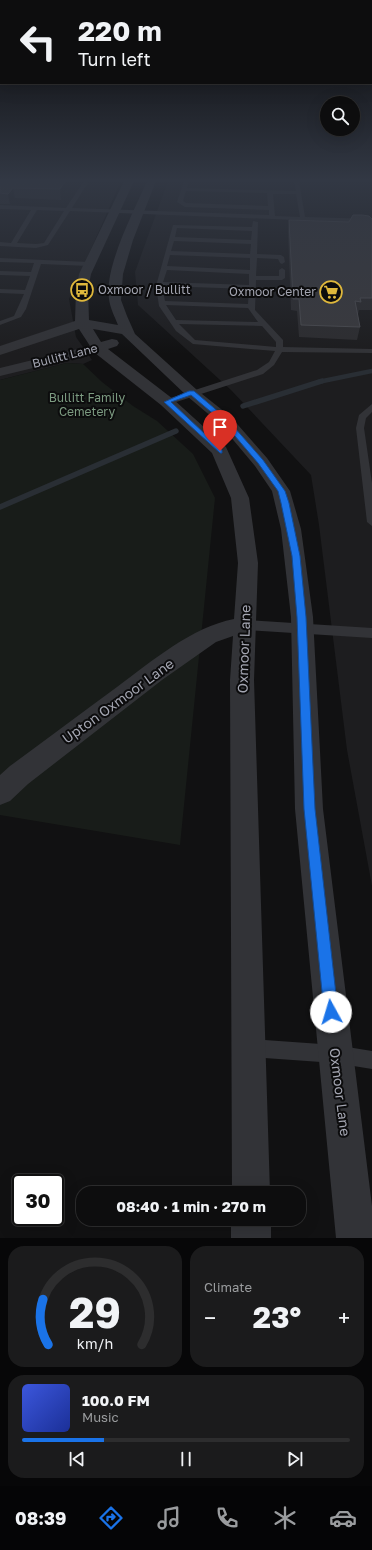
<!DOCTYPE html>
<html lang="en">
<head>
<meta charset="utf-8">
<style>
  body { margin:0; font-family:"Golos Text",sans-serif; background:#1b1b1c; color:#f1f3f6; height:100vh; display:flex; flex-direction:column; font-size:15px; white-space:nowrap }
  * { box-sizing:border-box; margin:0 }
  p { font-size:13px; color:#9a9c9e }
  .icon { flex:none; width:22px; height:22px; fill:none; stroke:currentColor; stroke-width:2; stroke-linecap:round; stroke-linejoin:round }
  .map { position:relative; height:1238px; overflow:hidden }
  .sheet { display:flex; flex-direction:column; gap:8px; padding:8px; background:#070708; flex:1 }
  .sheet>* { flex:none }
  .banner { position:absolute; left:0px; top:0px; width:372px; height:84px; box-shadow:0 4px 16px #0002,0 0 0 1px #2d2d2e; background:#0d0d0e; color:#f1f3f6; overflow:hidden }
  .fabs { position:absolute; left:320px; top:96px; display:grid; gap:8px }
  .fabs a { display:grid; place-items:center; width:40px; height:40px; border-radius:50%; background:#0d0d0e; box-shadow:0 4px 16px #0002,0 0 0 1px #2d2d2e; font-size:20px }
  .speed { position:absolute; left:12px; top:1174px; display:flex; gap:8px; font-size:20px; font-weight:700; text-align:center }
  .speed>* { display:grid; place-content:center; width:52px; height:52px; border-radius:50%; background:#0d0d0e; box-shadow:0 4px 16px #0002,0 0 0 1px #2d2d2e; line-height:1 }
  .speed .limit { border:2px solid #111; border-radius:6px; background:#fff; color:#111 }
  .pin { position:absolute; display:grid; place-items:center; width:34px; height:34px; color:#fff; margin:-41px -17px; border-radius:50% 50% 50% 0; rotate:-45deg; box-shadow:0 0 4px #0007 }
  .pin .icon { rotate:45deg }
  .me { position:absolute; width:44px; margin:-22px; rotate:354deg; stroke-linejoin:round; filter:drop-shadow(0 0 3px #0008) }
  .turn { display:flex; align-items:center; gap:14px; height:84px; padding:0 12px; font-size:18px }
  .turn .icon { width:52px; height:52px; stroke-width:2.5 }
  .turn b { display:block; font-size:28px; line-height:34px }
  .big { font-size:30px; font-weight:700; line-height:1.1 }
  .sheet .widget { flex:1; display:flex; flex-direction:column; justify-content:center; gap:6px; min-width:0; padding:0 14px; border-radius:16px; background:#1b1b1c }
  .sheet .dial { align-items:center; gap:0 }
  .dial svg { height:104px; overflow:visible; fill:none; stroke:#2d2d2e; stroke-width:7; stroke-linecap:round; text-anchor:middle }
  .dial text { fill:#f1f3f6; stroke:none }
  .song { display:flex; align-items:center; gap:12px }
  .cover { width:48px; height:48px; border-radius:6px; background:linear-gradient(135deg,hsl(230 70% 55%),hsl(230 70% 35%)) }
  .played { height:4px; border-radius:2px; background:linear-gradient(90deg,#1a73e8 25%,#2d2d2e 25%) }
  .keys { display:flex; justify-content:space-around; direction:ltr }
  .heat { display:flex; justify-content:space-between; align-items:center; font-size:22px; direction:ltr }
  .sheet .tiles { flex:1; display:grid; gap:8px; grid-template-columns:1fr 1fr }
  .widget:last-child { grid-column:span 2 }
  .trip { position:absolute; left:76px; top:1186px; width:230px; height:40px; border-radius:16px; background:#0d0d0e; box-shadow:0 4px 16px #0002,0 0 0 1px #2d2d2e; font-weight:700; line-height:40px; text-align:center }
  .dock { display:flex; height:64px; justify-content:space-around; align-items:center; background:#050506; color:#9a9c9e }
  .dock .icon { width:28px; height:28px }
  .dock .on { color:#1a73e8 }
  .dock b { font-size:18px; color:#f1f3f6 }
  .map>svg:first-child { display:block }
  .built { fill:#1d1d1f }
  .green { fill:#181c19 }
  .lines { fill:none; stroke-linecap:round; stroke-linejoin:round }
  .stream-far1 { stroke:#292e34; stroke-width:4.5 }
  .stream { stroke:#292e34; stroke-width:5.5 }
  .lane { fill:#323337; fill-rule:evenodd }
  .street { fill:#323337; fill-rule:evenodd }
  .wall { fill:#2d2d30 }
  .shaded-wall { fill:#1c1c1e }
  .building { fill:#3a3a3e; stroke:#4a4b50 }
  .route { fill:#1a73e8; stroke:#114b97 }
  .labels { text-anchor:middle; stroke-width:4; stroke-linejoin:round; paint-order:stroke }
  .far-poi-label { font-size:12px; fill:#a4a6b2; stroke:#0c0c0d; text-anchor:start }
  .far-street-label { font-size:12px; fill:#a4a6b2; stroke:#0c0c0d }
  .far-park-label { font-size:12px; fill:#7c9b81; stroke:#0c0c0d }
  .street-label { font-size:14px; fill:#a4a6b2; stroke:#0c0c0d }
</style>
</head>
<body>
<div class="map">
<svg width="372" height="1238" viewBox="0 0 372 1238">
  <rect width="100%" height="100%" fill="#111112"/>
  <path class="built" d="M0,181H121L69,299L76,337L92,360L83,364L67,363L0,380Z
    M168,181H372V886L347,750L319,525L311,475L231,390L138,305L135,272Z"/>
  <path class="green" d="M67,363L83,364L102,382L133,406L157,421L193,454L215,498L180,845L0,815V380Z"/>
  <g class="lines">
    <path class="stream-far1" d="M318,382L372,371"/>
    <path class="stream" d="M243,406L322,381
      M0,507L176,431"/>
    <path class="lane" d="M84,181H89L72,208L269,215V210L185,207L177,202L184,181H189L187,188L296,191L294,181H299L305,217L372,219V223L70,211L48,245L36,248L0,246V242L11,243L31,210L0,209V205L66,208ZM186,191L267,193L268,206L186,203L183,201ZM273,194H296L300,217L275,216ZM37,210L64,211L44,243L36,244L17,243Z
      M253,221L258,222L257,254L281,255L284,257L285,262L282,264L280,263L278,259L257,258L256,276H279V270L282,268L285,270V278L282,280H256L255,310L283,340V347L372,349V353L282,352L274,365L263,374L170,404H164V400L257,370L269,362L275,351L193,344L176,331L159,306L156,286L173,225L252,227ZM177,228L252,231L251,240L175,237ZM174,241L251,244L250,254L171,251ZM170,255L250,258V270L167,266ZM167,270L249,274V285L163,282ZM162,286L249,289L248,304L165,301ZM166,305L248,308L258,322L176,320ZM179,324L262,326L276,342V347L195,340Z
      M0,258L89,262L92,264L89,266L41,264L26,309L21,317L0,325V321L14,316L24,294L0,293V289L25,290L30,276L0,275V271L31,272L34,263L0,262Z
      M372,404V412L366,418L364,428L372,483V526L367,522L356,428L359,415Z
      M245,620L372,628V638L245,630L241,628L239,625L241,622Z
      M249,1039L335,1045L372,1051V1069L335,1063L249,1057L242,1055L240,1048L242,1041Z"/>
    <path class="street" d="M124,181H134L91,274L88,290L89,320L118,325C115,317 110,308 109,299C104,267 134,211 147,181H156L133,240L123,274L121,300L127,316L135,334L197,390L231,417L267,458L290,491L301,529L313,617L323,809L372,1206V1238H336L295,809L291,617L281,529L272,491L255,466L219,423L187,396L122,334L93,329L101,342L112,339L117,340L119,343L117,346L108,349L173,399L226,447L249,498L258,563L254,680L270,1193H232L230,680L233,636L216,642L162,680L28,784L10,801L0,805V775L10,766C46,740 81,713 117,687C152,661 192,627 234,619L238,563L231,498L212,453L161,405L95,353L0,376V368L90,346L79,329L0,355V346L75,321L76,290L79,274Z
      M231,1219H271V1238H231Z"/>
  </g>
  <path class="wall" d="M0,181L72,182L61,200L15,198L10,204H0Z
    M372,219V310H359L358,314H357L360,327L357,340L299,337L297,311L291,310L288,231L289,220L349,222Z"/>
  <path class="shaded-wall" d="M65,181H72V182L61,200L60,189Z
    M13,188L15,198L10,204L8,194Z"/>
  <path class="building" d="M0,181H65L60,189L13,188L8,194L0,193Z
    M353,215H362L369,216L372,219V298H360L361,302L355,301L360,327L301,325L299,299H293L289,220L349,222Z"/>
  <linearGradient id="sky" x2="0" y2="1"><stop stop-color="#09090a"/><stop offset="0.51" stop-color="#323844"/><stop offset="1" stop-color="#323844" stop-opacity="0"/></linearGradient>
  <rect width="372" height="354" fill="url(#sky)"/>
  <path class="route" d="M189,391H194L227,419L263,460L285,491L289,503L300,556L306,617L315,809L338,1012L336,1017L331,1019L326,1017L324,1012L304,809L297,617L292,556L281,503L278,491L258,463L223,422L191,395L171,402L222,450V453H220L164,402Z"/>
  <defs>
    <g id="bus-ring" transform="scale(1.15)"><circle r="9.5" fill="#0c0c0d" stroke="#dfb83c" stroke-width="1.5"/><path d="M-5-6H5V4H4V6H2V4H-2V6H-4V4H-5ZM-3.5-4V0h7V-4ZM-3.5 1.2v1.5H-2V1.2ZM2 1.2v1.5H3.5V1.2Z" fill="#dfb83c"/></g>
    <g id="supermarket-ring" transform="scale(1.15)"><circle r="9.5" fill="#0c0c0d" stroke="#dfb83c" stroke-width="1.5"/><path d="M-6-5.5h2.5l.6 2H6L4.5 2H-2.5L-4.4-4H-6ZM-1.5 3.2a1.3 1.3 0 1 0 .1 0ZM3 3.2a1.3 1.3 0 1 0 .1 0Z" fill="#dfb83c"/></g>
  </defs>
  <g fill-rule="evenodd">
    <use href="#bus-ring" x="82" y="290"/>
    <use href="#supermarket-ring" x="331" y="292"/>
  </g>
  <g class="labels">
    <g class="far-poi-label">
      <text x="98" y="294">Oxmoor / Bullitt</text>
      <text x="316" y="296" text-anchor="end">Oxmoor Center</text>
    </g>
    <g class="far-street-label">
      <text transform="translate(65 356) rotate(-14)" y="4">Bullitt Lane</text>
    </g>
    <g class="far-park-label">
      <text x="87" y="402">Bullitt Family<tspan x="87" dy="14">Cemetery</tspan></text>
    </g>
    <g class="street-label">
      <text transform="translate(244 649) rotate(-88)" y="5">Oxmoor Lane</text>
      <text transform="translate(118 701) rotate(-36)" y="5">Upton Oxmoor Lane</text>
      <text transform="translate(340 1092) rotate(83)" y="5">Oxmoor Lane</text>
    </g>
  </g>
</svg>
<div class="fabs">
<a><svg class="icon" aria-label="search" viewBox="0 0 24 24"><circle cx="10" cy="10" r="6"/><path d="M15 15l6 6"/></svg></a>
</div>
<div class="speed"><div class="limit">30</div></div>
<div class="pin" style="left:220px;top:451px;background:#d93025"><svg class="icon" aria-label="arrive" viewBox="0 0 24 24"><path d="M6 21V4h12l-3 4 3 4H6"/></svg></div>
<svg class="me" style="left:331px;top:1012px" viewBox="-20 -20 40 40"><circle r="19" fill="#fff"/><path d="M0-13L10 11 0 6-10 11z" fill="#1a73e8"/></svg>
<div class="trip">08:40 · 1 min · 270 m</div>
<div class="banner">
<div class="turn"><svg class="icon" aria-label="left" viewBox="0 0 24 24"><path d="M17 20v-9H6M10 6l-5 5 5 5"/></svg><div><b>220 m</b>Turn left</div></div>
</div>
</div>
<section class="sheet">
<div class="tiles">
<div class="widget dial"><svg viewBox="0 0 100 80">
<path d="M14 69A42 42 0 1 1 86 69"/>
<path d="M14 69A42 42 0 0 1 10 34" stroke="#1a73e8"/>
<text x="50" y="56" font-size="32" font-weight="700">29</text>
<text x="50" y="72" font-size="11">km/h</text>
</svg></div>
<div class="widget"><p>Climate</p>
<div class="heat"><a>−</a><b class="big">23°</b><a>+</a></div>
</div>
<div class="widget">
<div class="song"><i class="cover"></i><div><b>100.0 FM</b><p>Music</p></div></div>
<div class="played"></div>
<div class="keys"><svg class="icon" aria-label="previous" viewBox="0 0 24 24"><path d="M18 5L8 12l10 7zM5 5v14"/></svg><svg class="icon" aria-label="pause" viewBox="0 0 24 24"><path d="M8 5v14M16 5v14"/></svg><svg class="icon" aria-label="next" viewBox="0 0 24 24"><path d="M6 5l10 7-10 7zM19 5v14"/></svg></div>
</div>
</div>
</section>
<nav class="dock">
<b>08:39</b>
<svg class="icon on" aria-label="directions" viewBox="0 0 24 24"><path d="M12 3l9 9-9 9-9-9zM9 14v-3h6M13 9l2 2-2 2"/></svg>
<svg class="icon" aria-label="music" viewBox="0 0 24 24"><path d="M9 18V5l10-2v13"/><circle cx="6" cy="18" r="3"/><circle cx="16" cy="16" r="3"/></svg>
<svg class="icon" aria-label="phone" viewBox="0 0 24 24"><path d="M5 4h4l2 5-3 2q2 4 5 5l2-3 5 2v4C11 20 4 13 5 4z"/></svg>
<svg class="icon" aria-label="climate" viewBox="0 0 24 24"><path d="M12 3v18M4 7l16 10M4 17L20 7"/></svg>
<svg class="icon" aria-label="car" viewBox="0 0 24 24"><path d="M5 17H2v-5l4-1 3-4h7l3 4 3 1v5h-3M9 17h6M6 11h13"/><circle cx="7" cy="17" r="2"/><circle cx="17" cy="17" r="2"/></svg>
</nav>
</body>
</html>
